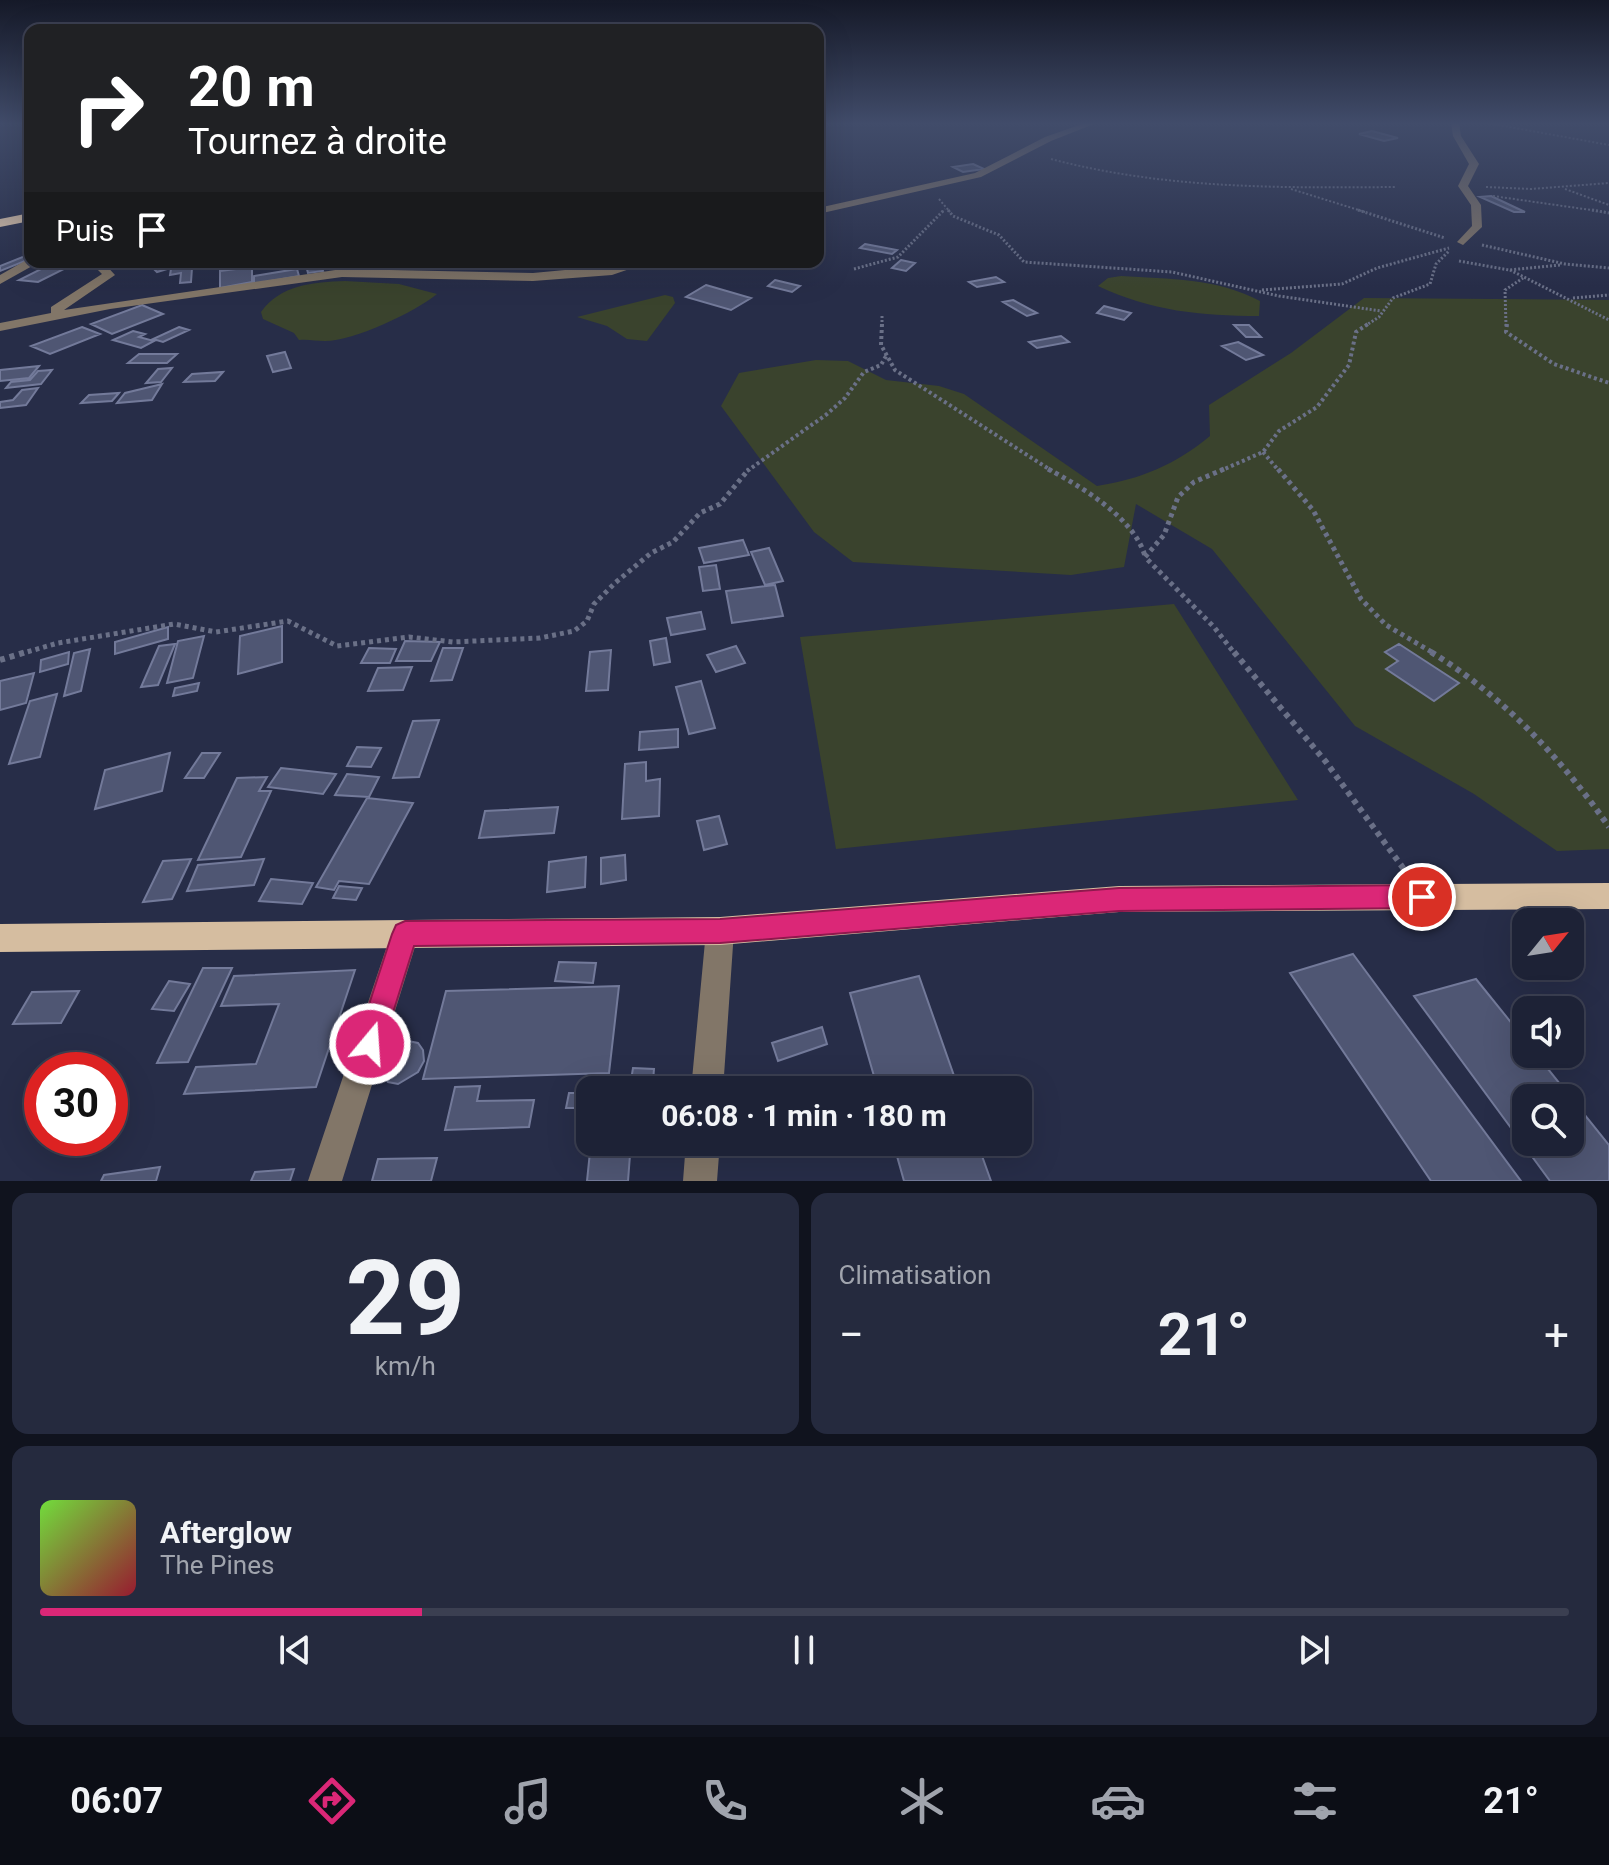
<!DOCTYPE html>
<html lang="fr">
<head>
<meta charset="utf-8">
<style>
  body { margin:0; font-family:Roboto,sans-serif; background:#252a3e; color:#f1f3f6; height:100vh; display:flex; flex-direction:column; font-size:30px; white-space:nowrap }
  * { box-sizing:border-box; margin:0 }
  p { font-size:26px; color:#a0a4ad }
  .icon { flex:none; width:44px; height:44px; fill:none; stroke:currentColor; stroke-width:2; stroke-linecap:round; stroke-linejoin:round }
  .map { position:relative; height:1181px; overflow:hidden }
  .drawer { display:flex; flex-direction:column; gap:12px; padding:12px; background:#10131e; flex:1 }
  .drawer>* { flex:none }
  .banner { position:absolute; left:24px; top:24px; width:800px; height:244px; border-radius:16px; box-shadow:0 8px 32px #0002,0 0 0 2px #3b3f51; background:#202124; color:#fff; overflow:hidden }
  .needle { width:52px; rotate:60deg }
  .tools { position:absolute; left:1512px; top:908px; display:grid; gap:16px }
  .tools a { display:grid; place-items:center; width:72px; height:72px; border-radius:16px; background:#1d2236; box-shadow:0 8px 32px #0002,0 0 0 2px #3b3f51; font-size:40px }
  .speed { position:absolute; left:24px; top:1052px; display:flex; gap:16px; font-size:40px; font-weight:700; text-align:center }
  .speed>* { display:grid; place-content:center; width:104px; height:104px; border-radius:50%; background:#1d2236; box-shadow:0 8px 32px #0002,0 0 0 2px #3b3f51; line-height:1 }
  .speed .limit { border:12px solid #d22; background:#fff; color:#111 }
  .pin { position:absolute; display:grid; place-items:center; width:68px; height:68px; color:#fff; margin:-34px; border:4px solid #fff; border-radius:50%; box-shadow:0 2px 8px #0007 }
  .me { position:absolute; width:88px; margin:-44px; rotate:18deg; stroke-linejoin:round; filter:drop-shadow(0 0 6px #0008) }
  .turn { display:flex; align-items:center; gap:28px; height:168px; padding:0 32px; font-size:36px }
  .turn .icon { width:104px; height:104px; stroke-width:2.5 }
  .turn b { display:block; font-size:56px; line-height:68px }
  .then { display:flex; align-items:center; height:76px; padding:0 32px; background:#0003; gap:16px; font-size:30px }
  .big { font-size:60px; font-weight:700; line-height:1.1 }
  .drawer .tile { flex:1; display:flex; flex-direction:column; justify-content:center; gap:12px; min-width:0; padding:0 28px; border-radius:16px; background:#252a3e }
  .drawer .dial { align-items:center; gap:0 }
  .dial b { font-size:104px; line-height:1 }
  .song { display:flex; align-items:center; gap:24px }
  .cover { width:96px; height:96px; border-radius:12px; background:linear-gradient(135deg,hsl(100 70% 55%),hsl(350 70% 35%)) }
  .played { height:8px; border-radius:4px; background:linear-gradient(90deg,#db2777 25%,#3b3f51 25%) }
  .keys { display:flex; justify-content:space-around; direction:ltr }
  .heat { display:flex; justify-content:space-between; align-items:center; font-size:44px; direction:ltr }
  .drawer .tiles { flex:1; display:grid; gap:12px; grid-template-columns:1fr 1fr }
  .tile:last-child { grid-column:span 2 }
  .trip { position:absolute; left:576px; top:1076px; width:456px; height:80px; border-radius:16px; background:#1d2236; box-shadow:0 8px 32px #0002,0 0 0 2px #3b3f51; font-weight:700; line-height:80px; text-align:center }
  .menu { display:flex; height:128px; justify-content:space-around; align-items:center; background:#0c0e16; color:#a0a4ad }
  .menu .icon { width:56px; height:56px }
  .menu .on { color:#db2777 }
  .menu b { font-size:36px; color:#f1f3f6 }
  .map>svg:first-child { display:block }
  .green { fill:#3a432d }
  .building { fill:#4f5673; stroke:#737a9a; stroke-width:2; fill-rule:evenodd }
  .lines { fill:none; stroke-linecap:round; stroke-linejoin:round }
  .path-far4 { stroke:#6a7087; stroke-width:2; stroke-dasharray:2 2; stroke-linecap:butt }
  .path-far3 { stroke:#6a7087; stroke-width:3; stroke-dasharray:2 2; stroke-linecap:butt }
  .path-far2 { stroke:#6a7087; stroke-width:4; stroke-dasharray:3 3; stroke-linecap:butt }
  .path-far1 { stroke:#6a7087; stroke-width:5; stroke-dasharray:4 4; stroke-linecap:butt }
  .path { stroke:#6a7087; stroke-width:6; stroke-dasharray:5 5; stroke-linecap:butt }
  .minor { fill:#827668; fill-rule:evenodd }
  .major { fill:#d5bda0; fill-rule:evenodd }
  .highway { fill:#f6d9b6; fill-rule:evenodd }
  .route { fill:#db2777; stroke:#8e194d; stroke-width:2 }
</style>
</head>
<body>
<div class="map">
<svg width="1609" height="1181" viewBox="0 0 1609 1181">
  <rect width="100%" height="100%" fill="#272d48"/>
  <path class="green" d="M1121,276C1169,279 1217,278 1260,301L1259,316C1201,316 1151,311 1098,286L1108,278Z
    M345,281L399,284L437,294C415,312 354,341 325,341C316,341 308,339 299,340L294,333L263,319L261,312C280,285 313,282 345,281Z
    M665,295L673,297L675,303L647,341L627,339L607,326L577,317Z
    M1364,298L1609,300V849L1557,851L1474,794L1355,726L1212,549L1136,504L1124,567L1071,575L853,562L814,532L721,406L739,373L816,360L848,361L886,380L939,386L964,394L1097,486C1141,479 1175,465 1210,436L1209,405L1291,353Z
    M1174,604L1298,800L836,849L800,637Z"/>
  <path class="building" d="M1372,131L1398,138L1384,141L1359,134Z
    M973,164L984,169L963,172L953,167Z
    M1491,196L1525,212H1514L1480,197Z
    M865,244L897,250L892,254L860,248Z
    M25,256L30,259L0,271V266Z
    M901,260L915,263L906,271L892,268Z
    M55,262L74,264L38,282L19,280Z
    M190,262L157,272L148,263L153,262Z
    M305,262H320L323,271L308,273Z
    M185,267L192,268L191,282L180,283L181,273L170,275L171,269Z
    M252,267V282L220,288V271Z
    M297,269L299,276L254,284V276Z
    M996,277L1004,282L977,287L969,282Z
    M775,280L800,286L792,292L768,286Z
    M706,285L751,298L731,310L686,297Z
    M1013,300L1037,313L1027,316L1003,302Z
    M142,305L163,314L112,334L91,324Z
    M1104,306L1131,313L1124,320L1097,313Z
    M1234,325H1249L1261,337H1246Z
    M82,327L100,334L50,354L31,346Z
    M179,327L189,330L163,342L153,339Z
    M133,331L145,334L139,337L154,341L141,348L113,340Z
    M1061,336L1069,342L1037,348L1029,342Z
    M1238,342L1263,355L1246,360L1222,346Z
    M285,352L291,368L273,372L267,356Z
    M139,354H177L167,363H128Z
    M39,366L29,378L0,381V370Z
    M172,368L161,382L146,383L158,369Z
    M52,370L41,384L6,388L11,382L30,380L38,371Z
    M223,372L215,381L184,382L192,374Z
    M162,384L152,400L117,403L125,393Z
    M38,388L26,405L0,408V402L13,400L22,390Z
    M119,393L112,401L81,403L89,395Z
    M743,540L749,555L704,563L699,548Z
    M769,548L783,581L765,585L751,552Z
    M716,565L720,589L703,591L699,567Z
    M775,585L783,616L732,623L726,591Z
    M701,612L705,629L671,635L667,618Z
    M282,626V662L238,674L240,636Z
    M168,627V639L115,654V642Z
    M204,636L193,678L167,683L178,641Z
    M666,638L670,662L654,665L650,641Z
    M405,641L440,642L431,661H396Z
    M175,644L158,685L141,687L159,646Z
    M1399,644L1459,683L1434,701L1386,669L1398,661L1385,652Z
    M736,646L745,663L716,672L707,655Z
    M369,648L396,649L390,663H361Z
    M443,648H463L452,680L431,681Z
    M90,649L81,691L64,696L74,653Z
    M611,650L608,690L586,691L590,652Z
    M69,652L68,664L40,672L41,660Z
    M412,667L403,690L368,691L378,668Z
    M34,673L26,703L0,710V681Z
    M701,681L715,728L689,734L676,687Z
    M199,683L197,691L173,696L175,688Z
    M57,694L40,757L9,764L30,701Z
    M439,720L419,777L393,778L413,721Z
    M678,729V747L639,750L640,732Z
    M357,747L381,748L371,767L347,766Z
    M170,753L162,791L95,809L105,770Z
    M202,753H220L204,778H185Z
    M646,762V781L660,779L659,816L622,819L625,764Z
    M281,768L336,774L323,794L268,787Z
    M347,774L379,777L369,797L335,795Z
    M267,777L259,791H271L241,857L198,860L237,778Z
    M367,798L413,803L369,884L339,881L334,890L316,887Z
    M558,807L554,833L479,838L485,811Z
    M719,816L727,844L704,850L697,821Z
    M625,855L626,880L601,884V858Z
    M586,857L585,887L547,892L549,862Z
    M191,859L172,899L143,902L163,861Z
    M264,859L254,885L187,891L198,865Z
    M271,879L313,883L302,904L259,901Z
    M339,886L362,888L356,900L333,898Z
    M1353,954L1521,1181H1431L1290,973Z
    M559,962L596,963L593,983L555,981Z
    M203,968H232L188,1062L157,1063Z
    M355,970L316,1087L184,1094L196,1067L256,1064L279,1004L221,1006L234,976Z
    M919,976L959,1090H878L850,993Z
    M1476,979L1526,1041V1054H1536L1609,1145V1181H1550L1414,996ZM1526,1098H1570V1142H1526Z
    M169,981L190,984L174,1011L152,1009Z
    M619,986L609,1073L423,1079L446,991Z
    M79,991L61,1023L13,1024L32,992Z
    M822,1027L827,1044L778,1061L772,1043Z
    M408,1041L418,1043L423,1050L424,1061L418,1072L398,1084L388,1082L383,1075L388,1053Z
    M633,1068L654,1069L653,1081L631,1080Z
    M480,1086L477,1101L534,1100L529,1127L445,1130L455,1087Z
    M569,1093H590V1108H566Z
    M591,1142H631L628,1181H587Z
    M893,1142H977L991,1181H904Z
    M437,1158L431,1181H372L378,1159Z
    M160,1167L156,1181H101L104,1175Z
    M294,1169L290,1181H251L255,1172Z"/>
  <g class="lines">
    <path class="path-far4" d="M1482,122L1609,145
      M1051,159C1165,189 1278,188 1395,187
      M1486,187L1531,189L1609,183
      M1291,189L1365,212
      M1565,189L1609,205
      M1493,196L1605,212
      M939,199L950,212
      M942,212L945,209"/>
    <path class="path-far3" d="M948,210L953,216L999,235L1024,262L1172,272L1279,296L1381,311
      M1358,210L1445,238
      M1592,210L1609,213
      M1482,245L1565,264L1609,268
      M1459,261L1509,270L1560,265
      M854,269L898,257L944,210
      M1510,270L1609,320
      M1262,290L1342,284L1377,268L1449,248
      M1573,298L1609,295
      M882,326V316
      M1365,326L1379,317L1393,298L1430,284L1436,264L1449,251
      M1506,326L1505,290L1523,278"/>
    <path class="path-far2" d="M882,324L881,345L895,370L1052,471
      M1507,324L1506,332L1554,364L1609,383
      M1263,452L1279,471
      M747,471L827,414L845,398L864,372L881,365L886,356
      M1220,471L1263,452L1279,431L1317,407L1349,365L1356,332L1368,324"/>
    <path class="path-far1" d="M1048,469C1082,487 1134,518 1145,556
      M1224,469L1194,482L1178,497L1164,535L1145,557L1214,627L1235,654
      M1278,469L1313,510L1361,599L1386,625L1435,654
      M20,654L58,643L174,624L216,632L288,621L337,646L409,637L453,642L540,638L574,631L587,621L594,604L615,583L651,553L673,542L700,513L720,504L749,469"/>
    <path class="path" d="M1234,652L1326,762L1406,872
      M1431,652C1503,696 1561,758 1609,827
      M0,660L26,652"/>
    <path class="minor" d="M1088,122H1099L1051,141L981,177L818,214V208L975,173L1045,137Z
      M1451,122H1459L1461,136L1479,164L1468,186L1481,205L1482,227L1463,245L1457,242L1472,226L1471,205L1458,186L1469,164L1453,136Z
      M30,258V262H36L34,265L0,284V275Z
      M90,262H103L115,275L64,310L342,269L533,273L650,262L612,275L533,281L342,277L110,309L0,331V323L51,313V307L102,274Z
      M720,917L730,921L734,931L723,1090H691L706,931L710,921Z
      M405,920L415,924L419,934L342,1181H308L391,934L395,924Z
      M686,1142H720L717,1181H683Z"/>
    <path class="major" d="M1609,883V909L1119,912L720,945L0,952V924L720,917L1119,886Z"/>
    <path class="highway" d="M30,213V221L0,227V219Z"/>
  </g>
  <linearGradient id="sky" x2="0" y2="1"><stop stop-color="#151928"/><stop offset="0.43" stop-color="#414c6a"/><stop offset="1" stop-color="#414c6a" stop-opacity="0"/></linearGradient>
  <rect width="1609" height="287" fill="url(#sky)"/>
  <path class="route" d="M1422,885L1430,888L1434,897L1430,905L1422,908L1119,911L720,943L414,946L380,1054L370,1058L360,1054L356,1044L392,934L396,925L405,921L720,919L1119,888Z"/>
</svg>
<div class="tools">
<a><svg class="needle" viewBox="-14 -14 28 28"><path d="M0-13l5 13h-10z" fill="#e53935"/><path d="M0 13l5-13h-10z" fill="#a0a4ad"/></svg></a>
<a><svg class="icon" aria-label="sound" viewBox="0 0 24 24"><path d="M4 9h4l5-4v14l-5-4H4zM17 9q2 3 0 6"/></svg></a>
<a><svg class="icon" aria-label="search" viewBox="0 0 24 24"><circle cx="10" cy="10" r="6"/><path d="M15 15l6 6"/></svg></a>
</div>
<div class="speed"><div class="limit">30</div></div>
<div class="pin" style="left:1422px;top:897px;background:#d93025"><svg class="icon" aria-label="arrive" viewBox="0 0 24 24"><path d="M6 21V4h12l-3 4 3 4H6"/></svg></div>
<svg class="me" style="left:370px;top:1044px" viewBox="-20 -20 40 40"><circle r="17" fill="#db2777" stroke="#fff" stroke-width="3"/><path d="M0-11L8 9 0 5-8 9z" fill="#fff"/></svg>
<div class="trip">06:08 · 1 min · 180 m</div>
<div class="banner">
<div class="turn"><svg class="icon" aria-label="right" viewBox="0 0 24 24"><path d="M7 20v-9h11M14 6l5 5-5 5"/></svg><div><b>20 m</b>Tournez à droite</div></div>
<div class="then">Puis<svg class="icon" aria-label="arrive" viewBox="0 0 24 24"><path d="M6 21V4h12l-3 4 3 4H6"/></svg></div>
</div>
</div>
<section class="drawer">
<div class="tiles">
<div class="tile dial"><b>29</b><p>km/h</p></div>
<div class="tile"><p>Climatisation</p>
<div class="heat"><a>−</a><b class="big">21°</b><a>+</a></div>
</div>
<div class="tile">
<div class="song"><i class="cover"></i><div><b>Afterglow</b><p>The Pines</p></div></div>
<div class="played"></div>
<div class="keys"><svg class="icon" aria-label="previous" viewBox="0 0 24 24"><path d="M18 5L8 12l10 7zM5 5v14"/></svg><svg class="icon" aria-label="pause" viewBox="0 0 24 24"><path d="M8 5v14M16 5v14"/></svg><svg class="icon" aria-label="next" viewBox="0 0 24 24"><path d="M6 5l10 7-10 7zM19 5v14"/></svg></div>
</div>
</div>
</section>
<nav class="menu">
<b>06:07</b>
<svg class="icon on" aria-label="directions" viewBox="0 0 24 24"><path d="M12 3l9 9-9 9-9-9zM9 14v-3h6M13 9l2 2-2 2"/></svg>
<svg class="icon" aria-label="music" viewBox="0 0 24 24"><path d="M9 18V5l10-2v13"/><circle cx="6" cy="18" r="3"/><circle cx="16" cy="16" r="3"/></svg>
<svg class="icon" aria-label="phone" viewBox="0 0 24 24"><path d="M5 4h4l2 5-3 2q2 4 5 5l2-3 5 2v4C11 20 4 13 5 4z"/></svg>
<svg class="icon" aria-label="climate" viewBox="0 0 24 24"><path d="M12 3v18M4 7l16 10M4 17L20 7"/></svg>
<svg class="icon" aria-label="car" viewBox="0 0 24 24"><path d="M5 17H2v-5l4-1 3-4h7l3 4 3 1v5h-3M9 17h6M6 11h13"/><circle cx="7" cy="17" r="2"/><circle cx="17" cy="17" r="2"/></svg>
<svg class="icon" aria-label="filters" viewBox="0 0 24 24"><path d="M4 7h16M4 17h16"/><circle cx="9" cy="7" r="2"/><circle cx="15" cy="17" r="2"/></svg>
<b>21°</b>
</nav>
</body>
</html>
